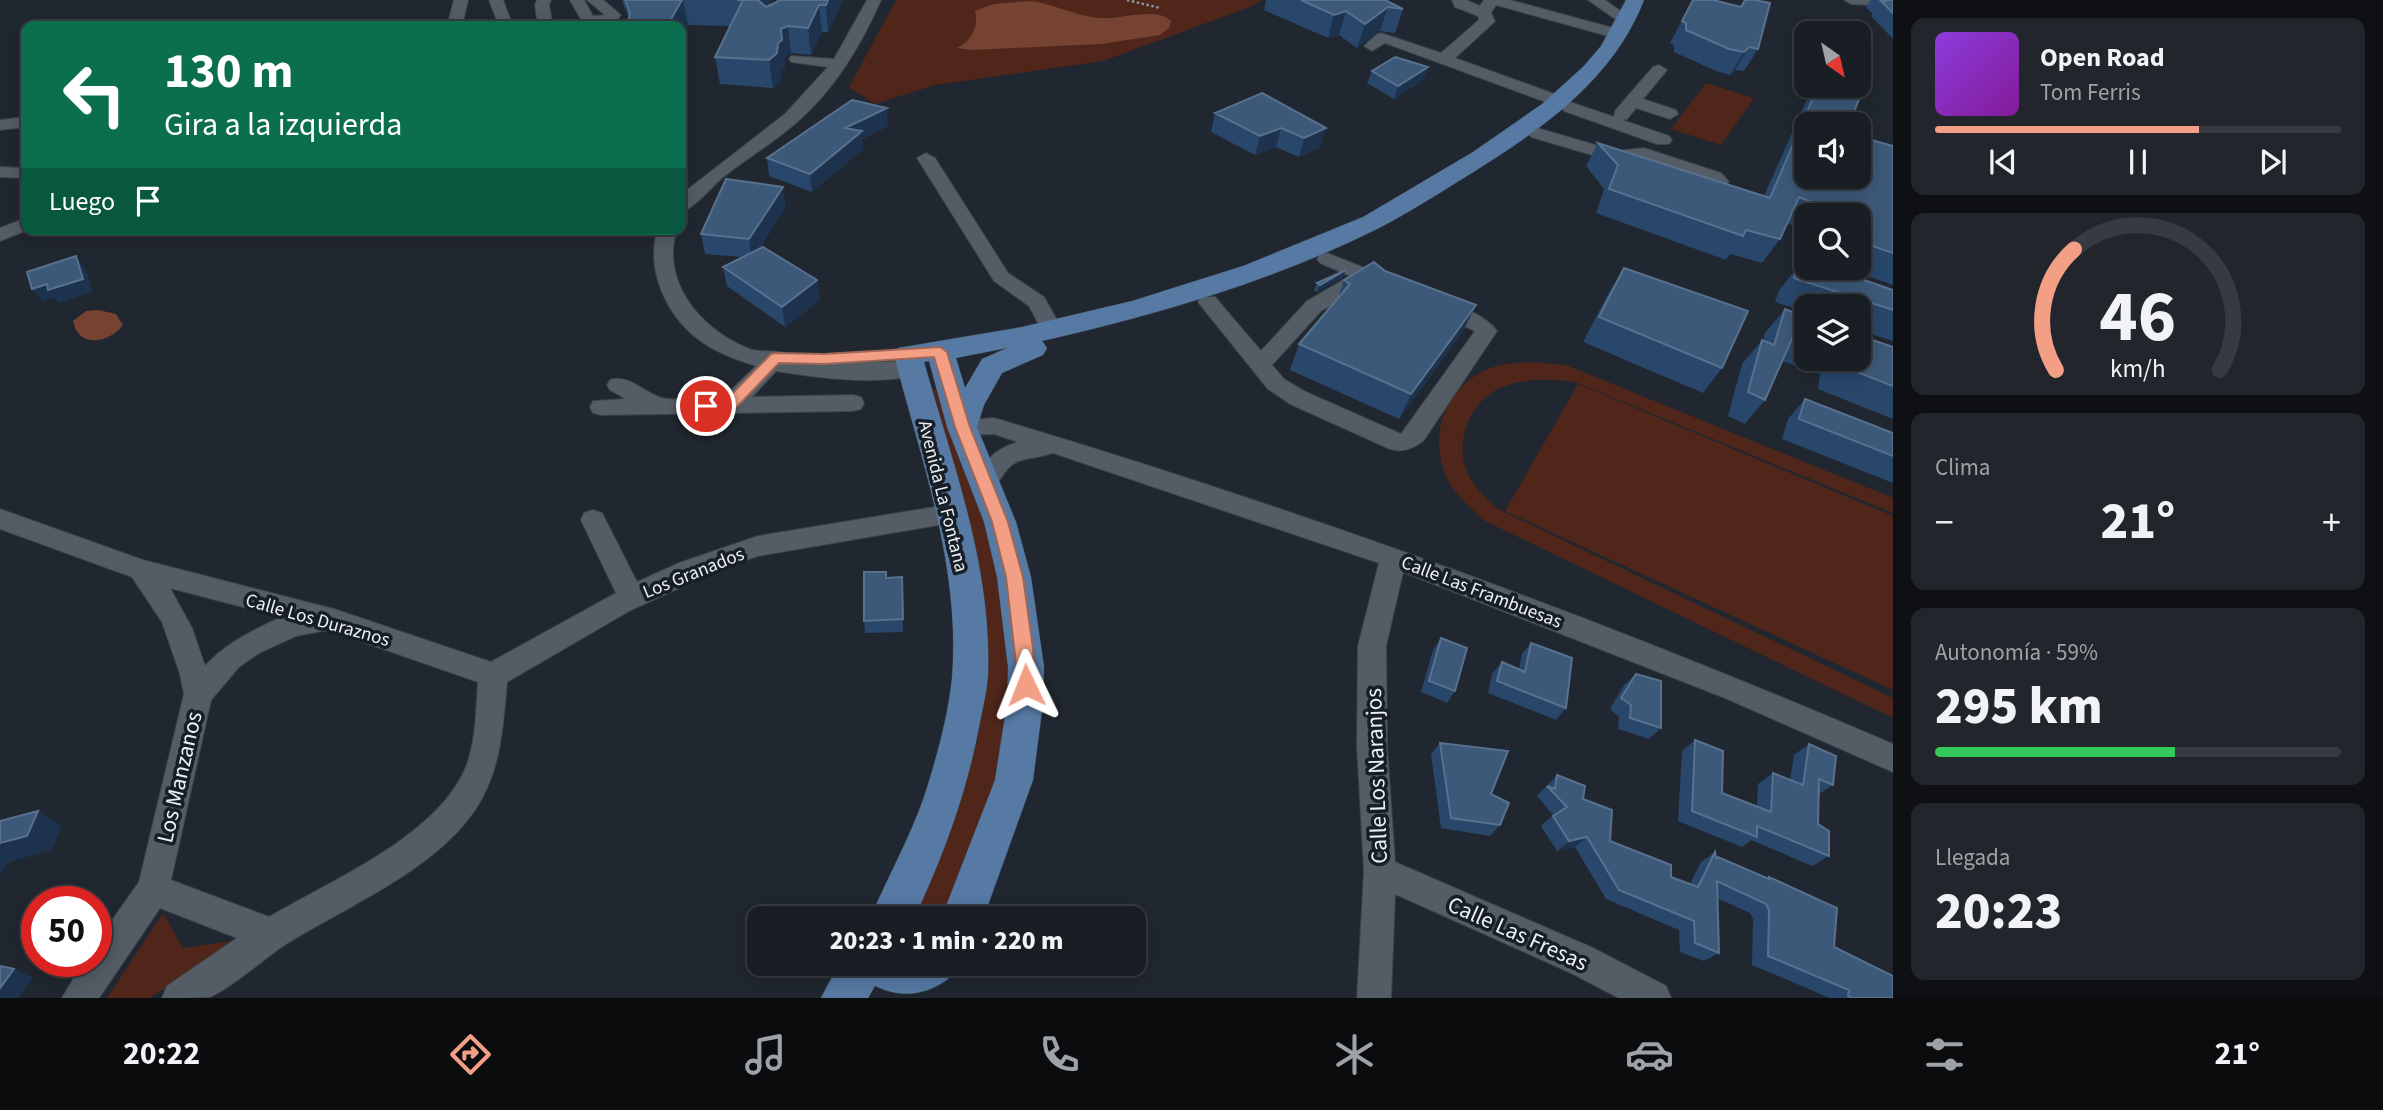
<!DOCTYPE html>
<html lang="es">
<head>
<meta charset="utf-8">
<style>
  body { margin:0; font-family:"Source Sans 3",sans-serif; background:#22262c; color:#f1f3f6; height:100vh; display:flex; flex-direction:column; font-size:26px; white-space:nowrap }
  * { box-sizing:border-box; margin:0 }
  p { font-size:23px; color:#9fa2a6 }
  .icon { flex:none; width:38px; height:38px; fill:none; stroke:currentColor; stroke-width:2; stroke-linecap:round; stroke-linejoin:round }
  .map { position:relative; flex:1; overflow:hidden }
  .panel { display:flex; flex-direction:column; gap:18px; padding:18px; background:#0e1014; width:490px }
  .panel>* { flex:none }
  .top-card { position:absolute; left:21px; top:21px; width:665px; height:214px; border-radius:14px; box-shadow:0 4px 18px #0003,0 0 0 2px #373b41; background:#0b6e4f; color:#fff; overflow:hidden }
  .needle { width:46px; rotate:146deg }
  .buttons { position:absolute; left:1794px; top:21px; display:grid; gap:14px }
  .buttons a { display:grid; place-items:center; width:77px; height:77px; border-radius:14px; background:#191d24; box-shadow:0 4px 18px #0003,0 0 0 2px #373b41; font-size:35px }
  .speed { position:absolute; left:21px; top:886px; display:flex; gap:14px; font-size:35px; font-weight:700; text-align:center }
  .speed>* { display:grid; place-content:center; width:91px; height:91px; border-radius:50%; background:#191d24; box-shadow:0 4px 18px #0003,0 0 0 2px #373b41; line-height:1 }
  .speed .limit { border:10px solid #d22; background:#fff; color:#111 }
  .pin { position:absolute; display:grid; place-items:center; width:60px; height:60px; color:#fff; margin:-30px; border:4px solid #fff; border-radius:50%; box-shadow:0 2px 7px #0007 }
  .me { position:absolute; width:77px; margin:-38px; rotate:358deg; stroke-linejoin:round; filter:drop-shadow(0 0 5px #0008) }
  .turn { display:flex; align-items:center; gap:24px; height:147px; padding:0 28px; font-size:32px }
  .turn .icon { width:91px; height:91px; stroke-width:2.5 }
  .turn b { display:block; font-size:49px; line-height:60px }
  .then { display:flex; align-items:center; height:66px; padding:0 28px; background:#0003; gap:14px; font-size:26px }
  .big { font-size:52px; font-weight:800; line-height:1.1 }
  .panel .tile { flex:1; display:flex; flex-direction:column; justify-content:center; gap:10px; min-width:0; padding:0 24px; border-radius:14px; background:#22262c }
  .panel .dial { align-items:center; gap:0 }
  .dial svg { height:182px; overflow:visible; fill:none; stroke:#373b41; stroke-width:7; stroke-linecap:round; text-anchor:middle }
  .dial text { fill:#f1f3f6; stroke:none }
  .song { display:flex; align-items:center; gap:21px }
  .cover { width:84px; height:84px; border-radius:10px; background:linear-gradient(135deg,hsl(270 70% 55%),hsl(290 70% 35%)) }
  .played { height:7px; border-radius:4px; background:linear-gradient(90deg,#f39f85 65%,#373b41 65%) }
  .keys { display:flex; justify-content:space-around; direction:ltr }
  .heat { display:flex; justify-content:space-between; align-items:center; font-size:38px; direction:ltr }
  .charge { height:10px; border-radius:5px; background:linear-gradient(90deg,#34c759 59%,#373b41 0) }
  .trip { position:absolute; left:747px; top:906px; width:399px; height:70px; border-radius:14px; background:#191d24; box-shadow:0 4px 18px #0003,0 0 0 2px #373b41; font-weight:800; line-height:70px; text-align:center }
  .dock { display:flex; height:112px; justify-content:space-around; align-items:center; background:#0a0c0e; color:#9fa2a6 }
  .dock .icon { width:49px; height:49px }
  .dock .active { color:#f39f85 }
  .dock b { font-size:32px; color:#f1f3f6 }
  main { display:flex; flex:1; min-height:0 }
  .map>svg:first-child { display:block }
  .green { fill:#4f2619 }
  .water { fill:#764232 }
  .lines { fill:none; stroke-linecap:round; stroke-linejoin:round }
  .minor-casing { stroke:#3c4249; stroke-width:2 }
  .major-casing { stroke:#3c4249; stroke-width:1 }
  .path { stroke:#8e949b; stroke-width:2.5; stroke-dasharray:2.5 2.5; stroke-linecap:butt }
  .minor { fill:#545c66; fill-rule:evenodd }
  .major { fill:#567aa4; fill-rule:evenodd }
  .wall { fill:#28476b }
  .shaded-wall { fill:#1c324d }
  .building { fill:#3d597a; stroke:#58718d; stroke-width:2 }
  .route { fill:#f39f85; stroke:#9e6756; stroke-width:2 }
  .labels { text-anchor:middle; stroke-width:7; stroke-linejoin:round; paint-order:stroke }
  .street-label { font-size:19px; fill:#ecf1f7; stroke:#171e26 }
  .near-street-label { font-size:23px; fill:#ecf1f7; stroke:#171e26 }
</style>
</head>
<body>
<main>
<div class="map">
<svg width="1893" height="998" viewBox="0 0 1893 998">
  <rect width="100%" height="100%" fill="#212730"/>
  <path class="green" d="M896,0H1262L1250,7L1103,61L935,85L875,104L849,87Z
    M1706,83L1754,98L1721,145L1671,129Z
    M1532,362L1566,365L1893,498V513L1575,382C1551,379 1528,378 1505,386C1473,397 1456,435 1465,466C1470,484 1485,497 1498,509L1893,698V718L1483,520C1471,508 1455,495 1448,480C1424,430 1450,375 1505,364C1514,363 1523,363 1532,362Z
    M1578,384L1893,516V690L1505,511Z
    M941,387L985,509L1007,615L1009,718L995,812L944,919H916L978,740L980,665L925,392Z
    M163,913L183,948L233,941L150,998H107Z"/>
  <path class="water" d="M1030,1C1057,4 1080,19 1106,18C1124,18 1158,7 1171,21L1169,28L1160,35L1101,44L972,50L957,48C971,41 979,27 975,11L994,4Z
    M98,310L116,314L123,325C110,343 78,349 73,321L86,311Z"/>
  <g class="lines">
    <g class="minor-casing">
      <path id="minor" d="M454,0H468L462,26H447Z
        M489,0H503L513,26H499Z
        M537,0H551L549,5L553,26H538L535,5Z
        M570,0H584L593,16L605,15L587,0H603L621,15C613,28 596,26 583,23Z
        M867,0H881C860,47 835,89 796,123C773,143 746,159 722,178C710,188 695,208 681,212V196L687,190L785,114L828,67L791,62L789,59L791,56L834,59Z
        M1452,0H1466L1480,6L1484,0H1510L1624,31L1627,34L1619,39L1496,5L1491,13L1495,21L1492,24L1455,58L1563,97L1565,101L1557,106L1385,43L1372,51L1364,46L1376,35L1381,33L1441,53L1479,20L1478,16L1455,7Z
        M1588,0H1605L1633,20L1626,24L1621,23Z
        M1844,0H1893V6L1851,4Z
        M1659,65L1667,70L1643,99L1676,110L1678,114L1670,119L1636,108L1627,119L1622,120L1669,136L1672,140L1669,144H1657L1564,111L1562,107L1570,102L1614,117L1615,111L1653,67Z
        M26,117V127L0,130V120Z
        M1537,128L1616,151L1644,148L1721,173L1729,182L1720,187L1709,181L1643,158L1625,164L1619,163L1531,137L1528,133L1531,129Z
        M926,153L935,158L1008,273L1044,297L1062,329L1058,334H1044L1029,306L994,281L917,158Z
        M0,167L26,168V178L0,177Z
        M26,218V229H30L0,241V228Z
        M658,229H677C660,282 701,329 747,348C761,354 771,349 784,353L787,358L846,363L912,361L920,364L923,369L920,374C878,386 818,378 776,371L752,397L853,395L861,397L864,403L861,409L853,411L601,415L593,413L590,407L593,401L626,399L610,390L607,385L610,380C630,374 644,393 662,398C680,402 706,397 724,397L756,366C738,360 720,354 705,344C669,321 644,271 658,229Z
        M1327,253L1395,280L1398,285L1395,290L1388,291L1367,284L1321,311L1272,365L1284,379L1306,392L1401,434L1475,331L1431,311L1428,306L1431,301C1448,297 1487,316 1497,331L1424,440C1415,448 1402,453 1390,449L1290,404L1268,389L1198,302L1201,297H1215L1261,351L1307,301L1350,276L1320,263L1317,259L1320,255Z
        M994,418C1300,509 1600,618 1893,744V772L1725,698L1403,572L1386,646L1387,746L1395,862L1593,948L1666,986L1671,998H1619L1569,972L1395,894L1391,998H1357L1364,871L1357,746L1358,646L1379,563L1053,453C1017,464 1015,452 994,490L985,493L976,490L973,484C983,462 994,449 1018,442L994,434L962,435L954,433L950,427L954,421Z
        M953,504L962,507L965,514L962,521L758,556L730,565L631,610L507,682C503,727 501,771 475,810C432,873 342,908 280,948C262,961 228,990 210,997C198,998 175,998 162,998L167,986L237,938L160,908L99,998H62L84,961H96V943L139,882L184,694L180,674L162,622L132,577L0,529V509L143,560L334,609L491,662L616,593L581,520L584,513L593,510L602,513L637,582L679,563L758,536ZM170,588L281,617C252,631 227,642 205,666L192,628ZM328,630L478,682C476,710 476,741 466,767C437,837 331,880 269,917L171,880L211,700L239,667L259,653L296,636Z"/>
    </g>
    <g class="major-casing">
      <path id="major" d="M1626,0H1644C1614,78 1544,128 1475,171C1444,190 1412,211 1379,228C1273,281 1157,315 1042,341L1047,348L1043,355L1002,373L984,405L977,427L1016,522L1031,577L1044,667L1043,703L1033,780L983,919H941L995,780L1007,703L1008,667L997,577L984,522L947,427L929,361L924,362C953,465 992,566 988,675C987,691 983,707 980,722C968,788 946,849 918,910L914,919H870C887,878 909,840 924,797C936,760 948,717 952,678C961,567 921,460 894,355L898,348L1022,327L1132,301L1243,266L1363,217L1473,152L1542,104L1584,66L1601,46ZM1007,348L982,359L965,388L956,358Z
        M839,964H955L948,979C925,996 900,998 875,986L868,998H821Z"/>
    </g>
    <path class="path" d="M1127,0L1160,8"/>
    <use href="#minor" class="minor"/>
    <use href="#major" class="major"/>
  </g>
  <path class="wall" d="M622,0H772L769,6L843,0L828,32H822L811,55L791,53L785,56V67L781,71V81L773,88L720,84L715,57L730,26L688,25L681,39V26L629,19Z
    M1266,0H1385L1403,9L1395,33L1380,31L1357,48L1339,35L1328,38L1264,10Z
    M1693,0L1758,49L1744,71L1735,70L1730,75L1716,71L1674,52V45L1670,43Z
    M1871,0H1893V39L1871,16L1873,14L1866,7Z
    M1428,67L1424,79L1394,99L1367,83L1372,71Z
    M1816,86H1850L1806,124L1893,146V285L1845,268H1858V215H1806V254L1792,249L1799,228L1787,223L1780,239L1762,263L1730,254L1726,260L1596,213L1604,189L1586,166L1598,143L1764,196L1806,101Z
    M1215,113L1326,128L1320,147L1299,157L1276,147L1255,155L1211,132Z
    M888,126L862,139L863,149L812,192L769,176L767,158Z
    M786,207L758,250L817,280L820,300L785,327L727,286L723,267L742,257L705,254L701,234Z
    M1797,267L1893,290V341L1858,330V306H1806V312L1775,302L1779,291Z
    M1624,268L1722,368L1703,393L1583,342L1608,294Z
    M1385,271L1476,305L1463,331L1399,419L1290,370L1299,344L1338,298L1344,280Z
    M1343,277L1317,292L1314,290L1317,283Z
    M1785,309L1806,317V359H1858L1893,347V419L1818,389L1820,374L1782,361L1765,400L1745,424L1728,416L1742,364L1762,340L1763,341L1765,333Z
    M1805,399L1893,433V483L1782,439L1788,419Z
    M886,578L903,589V632L865,633L864,621Z
    M1441,638L1455,691L1447,703L1421,692L1433,650Z
    M1531,643L1566,708L1556,720L1488,693L1492,674L1502,662L1519,669L1522,654Z
    M1636,674L1661,728L1649,739L1618,729L1619,717L1610,709L1624,685Z
    M1695,740L1722,793L1757,806L1758,784L1773,773L1790,780L1794,755L1809,744L1833,785L1819,794L1818,824L1829,856L1812,866L1751,840L1742,847L1678,821L1682,751Z
    M1440,743L1491,794L1500,825L1490,836L1441,828L1431,754Z
    M1557,775L1583,799L1610,841L1671,877L1690,884L1701,862L1715,852L1716,858L1767,878L1769,877L1834,947L1893,998H1830L1752,965L1753,919L1750,913L1717,898L1719,953L1704,961L1680,952L1679,930L1606,899L1575,847L1557,851L1541,826L1553,815L1537,796Z"/>
  <path class="shaded-wall" d="M682,0H683L688,25L681,39V26H667Z
    M757,0H772L761,26Z
    M828,0H843L828,32L826,5Z
    M819,5L822,32L811,55L808,28Z
    M1388,7L1380,31L1357,48L1365,24Z
    M1346,11L1339,35L1328,38L1334,15Z
    M788,26L791,53L785,56V67L781,71V81L773,88L769,60L778,43L781,29Z
    M1749,47L1735,70L1730,75L1744,52Z
    M1428,67L1424,79L1394,99L1398,86Z
    M887,108L888,126L862,139L863,149L812,192L810,174L845,128Z
    M1281,128L1276,147L1255,155L1260,136Z
    M1326,128L1320,147L1299,157L1304,138Z
    M783,187L786,207L752,258L749,239Z
    M76,256L86,270L93,292L59,303L55,298L43,302L32,289L47,284Z
    M1346,270L1343,277L1317,292L1320,285Z
    M817,280L820,300L785,327L782,307Z
    M1476,305L1463,331L1399,419L1411,394Z
    M38,811L62,826L52,850L10,862L0,874V843Z
    M1587,837L1575,847L1557,851L1569,841Z
    M14,969L33,977L18,998H0V988Z"/>
  <path class="building" d="M625,0H682L667,26H627L630,13Z
    M737,0H758L766,7L777,2L778,0H828L826,5H819L808,28L788,26L781,29L782,40L778,43L777,53L769,60L715,57L743,0Z
    M1301,0H1385L1403,9L1388,7L1365,24L1346,11L1334,15Z
    M1693,0H1713L1741,7L1745,0H1754L1770,3L1758,49L1749,47L1744,52L1729,49L1686,30V23L1682,21Z
    M1884,0H1893V13L1881,1H1885Z
    M1395,57L1428,67L1398,86L1372,71Z
    M1818,86H1850L1863,90L1849,124H1806V177H1858V136L1893,146V253L1858,241V215H1813L1817,204L1799,197L1780,239L1746,230L1743,236L1609,189L1618,165L1598,143L1770,198Z
    M1262,93L1326,128L1304,138L1281,128L1260,136L1215,113Z
    M852,100L887,108L845,128L862,131L810,174L767,158Z
    M726,179L783,187L749,239L701,234Z
    M763,247L817,280L782,307L723,267Z
    M76,256L83,279L48,290L47,284L32,289L27,272Z
    M1806,260V268H1830L1893,290V310L1794,278L1797,267Z
    M1374,262L1385,271L1476,305L1411,394L1299,344L1350,284L1344,280Z
    M1624,268L1748,311L1722,368L1599,317Z
    M1346,270L1320,285L1317,283Z
    M1785,309L1806,317V338L1794,334L1765,400L1748,392L1762,340L1774,345Z
    M1858,335L1893,347V386L1839,365L1840,359H1858Z
    M1805,399L1893,433V456L1799,419Z
    M864,572H886V578L902,577L903,619L864,621Z
    M1441,638L1467,648L1455,691L1429,681Z
    M1531,643L1572,658L1566,708L1497,681L1502,662L1525,672Z
    M1636,674L1661,681V728L1630,718L1631,705L1621,698Z
    M1695,740L1723,751L1722,793L1771,812L1773,773L1803,785L1809,744L1836,756L1833,785L1819,779L1818,824L1829,831V856L1757,826V837L1692,811Z
    M1440,743L1508,751L1491,794L1509,803L1500,825L1451,818Z
    M1557,775L1585,786L1583,799L1612,810L1610,841L1671,865V877L1698,887L1715,852L1716,858L1718,857L1769,879V877L1837,908L1834,947L1893,976V998H1852L1848,996L1849,990L1768,956L1769,910L1766,904L1717,881L1719,953L1695,943L1694,921L1619,890L1587,837L1569,841L1553,816L1567,807L1547,786L1555,789Z
    M38,811L27,836L0,843V821Z
    M0,966L14,969L0,988Z"/>
  <path class="route" d="M940,347L947,352L970,427L1008,522L1023,577L1033,648L1035,685L1032,690L1026,693L1019,690L1006,577L992,522L955,427L934,357L824,364L779,363L734,410L706,411L699,406L706,401H725L771,354L776,353L824,354Z"/>
  <g class="labels">
    <g class="street-label">
      <text transform="translate(944 496) rotate(76)" y="7">Avenida La Fontana</text>
      <text transform="translate(693 572) rotate(-22)" y="7">Los Granados</text>
      <text transform="translate(1482 591) rotate(21)" y="7">Calle Las Frambuesas</text>
      <text transform="translate(318 619) rotate(16)" y="7">Calle Los Duraznos</text>
    </g>
    <g class="near-street-label">
      <text transform="translate(1376 776) rotate(-92)" y="8">Calle Los Naranjos</text>
      <text transform="translate(179 777) rotate(-77)" y="8">Los Manzanos</text>
      <text transform="translate(1518 933) rotate(24)" y="8">Calle Las Fresas</text>
    </g>
  </g>
</svg>
<div class="buttons">
<a><svg class="needle" viewBox="-14 -14 28 28"><path d="M0-13l5 13h-10z" fill="#e53935"/><path d="M0 13l5-13h-10z" fill="#9fa2a6"/></svg></a>
<a><svg class="icon" aria-label="sound" viewBox="0 0 24 24"><path d="M4 9h4l5-4v14l-5-4H4zM17 9q2 3 0 6"/></svg></a>
<a><svg class="icon" aria-label="search" viewBox="0 0 24 24"><circle cx="10" cy="10" r="6"/><path d="M15 15l6 6"/></svg></a>
<a><svg class="icon" aria-label="layers" viewBox="0 0 24 24"><path d="M12 4l9 5-9 5-9-5zM3 14l9 5 9-5"/></svg></a>
</div>
<div class="speed"><div class="limit">50</div></div>
<div class="pin" style="left:706px;top:406px;background:#d93025"><svg class="icon" aria-label="arrive" viewBox="0 0 24 24"><path d="M6 21V4h12l-3 4 3 4H6"/></svg></div>
<svg class="me" style="left:1026px;top:685px" viewBox="-20 -20 40 40"><path d="M0-17L14 15 0 8-14 15z" fill="#f39f85" stroke="#fff" stroke-width="4"/></svg>
<div class="trip">20:23 · 1 min · 220 m</div>
<div class="top-card">
<div class="turn"><svg class="icon" aria-label="left" viewBox="0 0 24 24"><path d="M17 20v-9H6M10 6l-5 5 5 5"/></svg><div><b>130 m</b>Gira a la izquierda</div></div>
<div class="then">Luego<svg class="icon" aria-label="arrive" viewBox="0 0 24 24"><path d="M6 21V4h12l-3 4 3 4H6"/></svg></div>
</div>
</div>
<section class="panel">
<div class="tile">
<div class="song"><i class="cover"></i><div><b>Open Road</b><p>Tom Ferris</p></div></div>
<div class="played"></div>
<div class="keys"><svg class="icon" aria-label="previous" viewBox="0 0 24 24"><path d="M18 5L8 12l10 7zM5 5v14"/></svg><svg class="icon" aria-label="pause" viewBox="0 0 24 24"><path d="M8 5v14M16 5v14"/></svg><svg class="icon" aria-label="next" viewBox="0 0 24 24"><path d="M6 5l10 7-10 7zM19 5v14"/></svg></div>
</div>
<div class="tile dial"><svg viewBox="0 0 100 80">
<path d="M14 69A42 42 0 1 1 86 69"/>
<path d="M14 69A42 42 0 0 1 22 16" stroke="#f39f85"/>
<text x="50" y="56" font-size="32" font-weight="700">46</text>
<text x="50" y="72" font-size="11">km/h</text>
</svg></div>
<div class="tile"><p>Clima</p>
<div class="heat"><a>−</a><b class="big">21°</b><a>+</a></div>
</div>
<div class="tile"><p>Autonomía · 59%</p><b class="big">295 km</b><div class="charge"></div></div>
<div class="tile"><p>Llegada</p><b class="big">20:23</b></div>
</section>
</main>
<nav class="dock">
<b>20:22</b>
<svg class="icon active" aria-label="directions" viewBox="0 0 24 24"><path d="M12 3l9 9-9 9-9-9zM9 14v-3h6M13 9l2 2-2 2"/></svg>
<svg class="icon" aria-label="music" viewBox="0 0 24 24"><path d="M9 18V5l10-2v13"/><circle cx="6" cy="18" r="3"/><circle cx="16" cy="16" r="3"/></svg>
<svg class="icon" aria-label="phone" viewBox="0 0 24 24"><path d="M5 4h4l2 5-3 2q2 4 5 5l2-3 5 2v4C11 20 4 13 5 4z"/></svg>
<svg class="icon" aria-label="climate" viewBox="0 0 24 24"><path d="M12 3v18M4 7l16 10M4 17L20 7"/></svg>
<svg class="icon" aria-label="car" viewBox="0 0 24 24"><path d="M5 17H2v-5l4-1 3-4h7l3 4 3 1v5h-3M9 17h6M6 11h13"/><circle cx="7" cy="17" r="2"/><circle cx="17" cy="17" r="2"/></svg>
<svg class="icon" aria-label="filters" viewBox="0 0 24 24"><path d="M4 7h16M4 17h16"/><circle cx="9" cy="7" r="2"/><circle cx="15" cy="17" r="2"/></svg>
<b>21°</b>
</nav>
</body>
</html>
